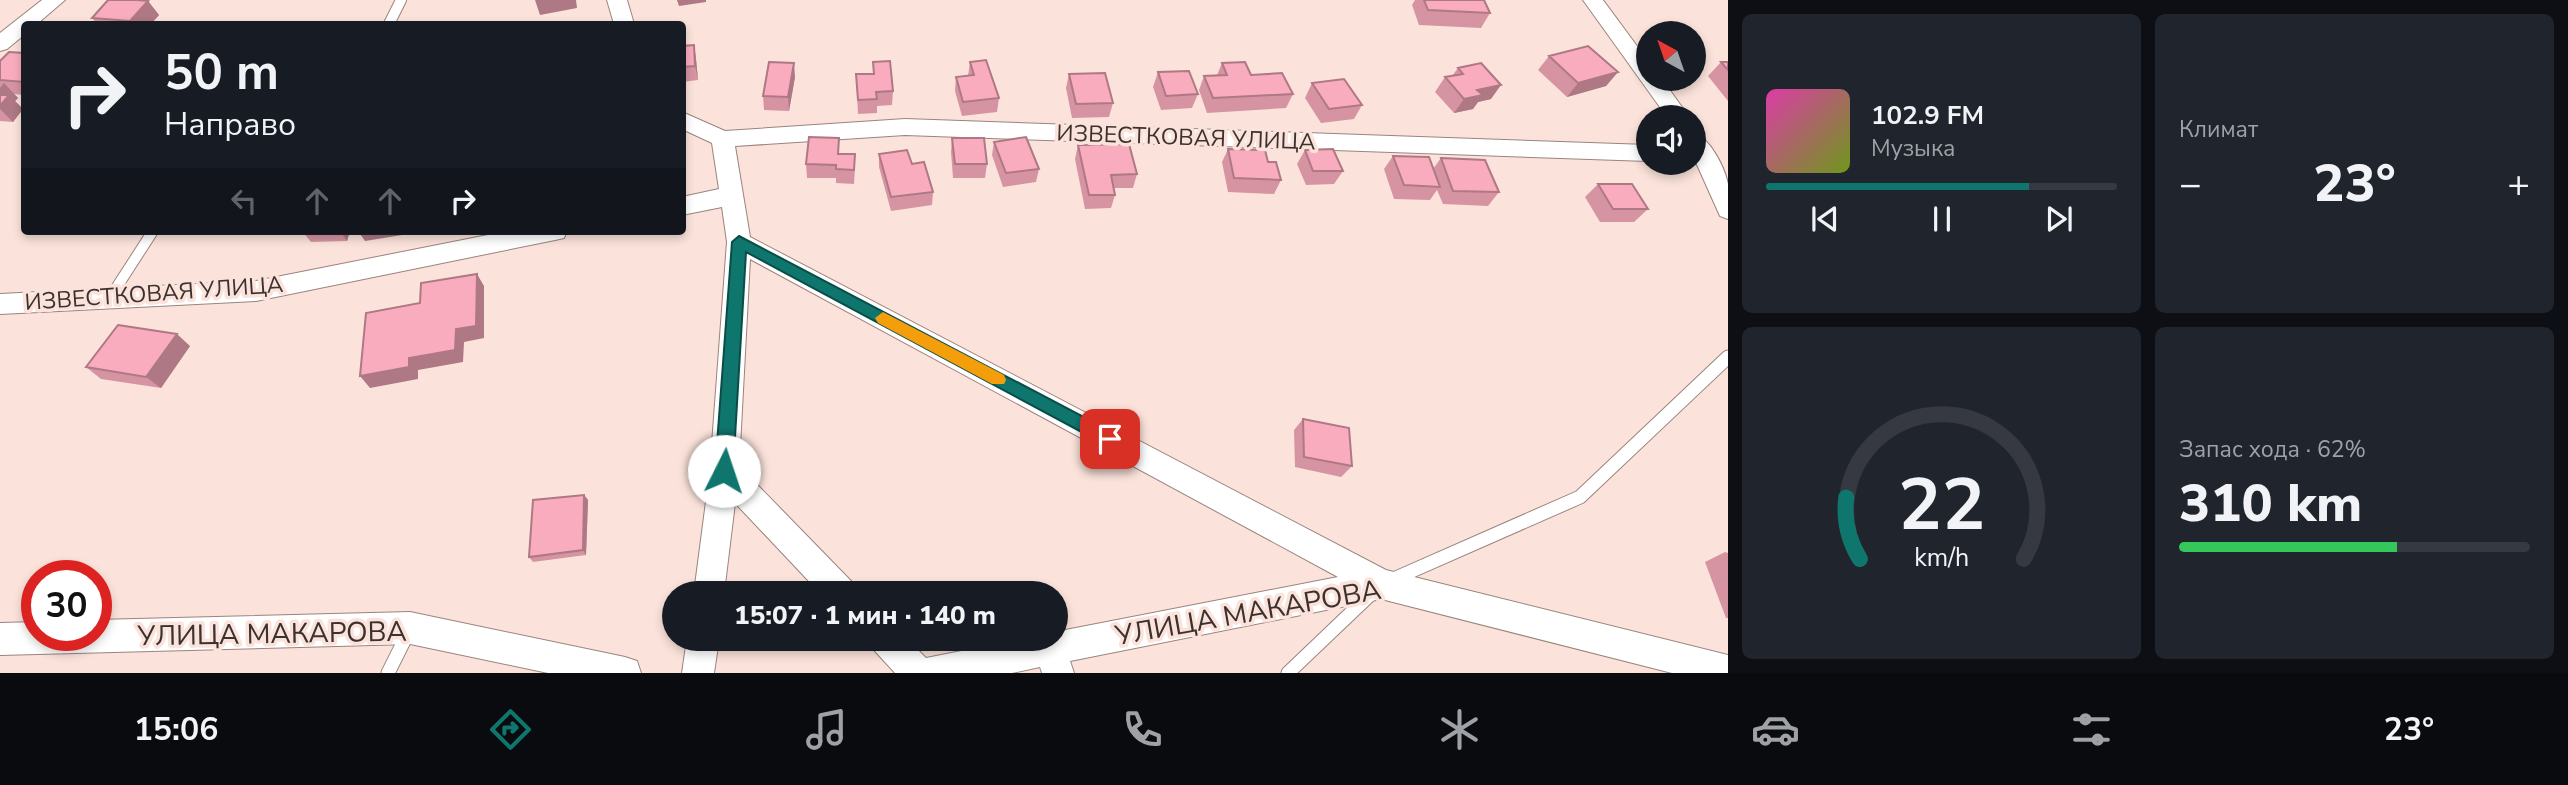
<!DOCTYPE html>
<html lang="ru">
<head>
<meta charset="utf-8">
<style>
  body { margin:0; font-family:"Nunito Sans",sans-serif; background:#20242c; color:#f1f3f6; height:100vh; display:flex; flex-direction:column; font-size:26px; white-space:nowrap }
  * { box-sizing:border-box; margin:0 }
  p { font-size:23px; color:#9ea1a6 }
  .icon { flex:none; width:38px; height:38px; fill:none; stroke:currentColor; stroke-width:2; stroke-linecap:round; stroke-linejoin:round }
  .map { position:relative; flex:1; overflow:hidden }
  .details { display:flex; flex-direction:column; gap:14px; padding:14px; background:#0d0f14; width:840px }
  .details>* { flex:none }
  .hud { position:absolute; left:21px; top:21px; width:665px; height:214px; border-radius:7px; box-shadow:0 4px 10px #0003; background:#171b24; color:#f1f3f6; overflow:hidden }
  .needle { width:46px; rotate:320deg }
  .fabs { position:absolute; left:1636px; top:21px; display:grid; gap:14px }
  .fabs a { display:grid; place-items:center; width:70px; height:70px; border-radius:50%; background:#171b24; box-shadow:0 4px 10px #0003; font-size:35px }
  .speed { position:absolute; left:21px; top:560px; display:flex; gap:14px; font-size:35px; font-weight:700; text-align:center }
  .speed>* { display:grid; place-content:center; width:91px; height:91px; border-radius:50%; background:#171b24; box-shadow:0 4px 10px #0003; line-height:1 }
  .speed .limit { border:10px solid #d22; background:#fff; color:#111 }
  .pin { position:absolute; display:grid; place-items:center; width:60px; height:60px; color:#fff; margin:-30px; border-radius:14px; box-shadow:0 4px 10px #0006 }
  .me { position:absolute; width:77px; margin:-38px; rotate:4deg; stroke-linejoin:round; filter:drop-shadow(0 0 5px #0008) }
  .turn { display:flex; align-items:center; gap:24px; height:147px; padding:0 28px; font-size:32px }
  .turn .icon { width:91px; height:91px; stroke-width:2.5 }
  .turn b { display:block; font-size:49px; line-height:60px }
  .lanes { display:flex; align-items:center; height:66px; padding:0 28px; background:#0003; justify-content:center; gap:35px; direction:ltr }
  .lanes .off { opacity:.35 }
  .big { font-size:52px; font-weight:800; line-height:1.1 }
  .details .card { flex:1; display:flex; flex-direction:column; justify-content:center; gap:10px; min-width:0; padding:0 24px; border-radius:10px; background:#20242c }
  .details .dial { align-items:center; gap:0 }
  .dial svg { height:182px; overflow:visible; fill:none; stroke:#363941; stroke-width:7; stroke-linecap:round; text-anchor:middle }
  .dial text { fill:#f1f3f6; stroke:none }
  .song { display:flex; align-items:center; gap:21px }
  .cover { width:84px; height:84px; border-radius:10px; background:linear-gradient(135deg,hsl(320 70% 55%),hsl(80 70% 35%)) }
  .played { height:7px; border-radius:4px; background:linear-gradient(90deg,#0f766e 75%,#363941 75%) }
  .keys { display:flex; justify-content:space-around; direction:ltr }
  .heat { display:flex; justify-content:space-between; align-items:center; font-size:38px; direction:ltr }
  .charge { height:10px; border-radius:5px; background:linear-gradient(90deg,#34c759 62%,#363941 0) }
  .details .tiles { flex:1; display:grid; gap:14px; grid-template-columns:repeat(2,1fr) }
  .trip { position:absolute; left:662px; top:581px; width:406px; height:70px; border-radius:35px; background:#171b24; box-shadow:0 4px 10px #0003; font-weight:800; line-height:70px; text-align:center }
  .tab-bar { display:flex; height:112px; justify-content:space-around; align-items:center; background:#090b0e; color:#9ea1a6 }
  .tab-bar .icon { width:49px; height:49px }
  .tab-bar .selected { color:#0f766e }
  .tab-bar b { font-size:32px; color:#f1f3f6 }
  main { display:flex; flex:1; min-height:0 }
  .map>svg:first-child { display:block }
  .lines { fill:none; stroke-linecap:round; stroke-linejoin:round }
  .service-far1-casing { stroke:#9a847d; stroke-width:12 }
  .service-casing { stroke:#9a847d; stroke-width:15 }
  .minor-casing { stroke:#9a847d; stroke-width:2 }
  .service-far1 { stroke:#fff; stroke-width:10 }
  .service { stroke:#fff; stroke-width:13 }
  .minor { fill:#fff; fill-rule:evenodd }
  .wall { fill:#d694a3 }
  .shaded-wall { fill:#ae7884 }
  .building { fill:#f9acbd; stroke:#ae7884; stroke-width:2 }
  .route { fill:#0f766e; stroke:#0a4d48; stroke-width:2 }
  .slow { fill:#f59e0b }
  .labels { text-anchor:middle; stroke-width:7; stroke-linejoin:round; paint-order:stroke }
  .street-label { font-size:23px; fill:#3b322f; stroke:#fbe3db }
  .near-street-label { font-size:28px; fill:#3b322f; stroke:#fbe3db }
</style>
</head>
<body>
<main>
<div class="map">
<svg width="1728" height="673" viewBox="0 0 1728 673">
  <rect width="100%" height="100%" fill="#fbe3db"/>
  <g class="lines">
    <g class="service-far1-casing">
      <path id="service-far1" d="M389,24L401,0
        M111,296L153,231"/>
    </g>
    <g class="service-casing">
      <path id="service" d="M110,298L112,294
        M1389,581L1580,497L1728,357
        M388,673L410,629
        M1288,673L1374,591"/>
    </g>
    <g class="minor-casing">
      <path id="minor" d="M42,0H65L37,24H24V35L7,49L0,51V33Z
        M607,0H627L634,24H614Z
        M1583,0H1603L1648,61V79H1662L1689,117H1667Z
        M682,112L725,131L905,119L1648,145V161L905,135L735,146L750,237L1386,570L1728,655V673H1672L1381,599L1070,661L1074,673H1042L1040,667L1012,673H895L874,650L869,639H907L926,658L1022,639H1055V632L1338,577L750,259L739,466L852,582L857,593H820L735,503L724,593H694L710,471L727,242L722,207L682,215V197L719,189L712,143L682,129Z
        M1694,133C1710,138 1725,168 1728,184C1728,195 1728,208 1728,219L1720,216L1694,158Z
        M508,231H567L564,238L555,240L256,301L0,314V294L256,281Z
        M410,612L625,657L637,661L641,673H548L410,644L0,655V623L37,622V635H96V620Z
        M687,639H719L714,673H682Z"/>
    </g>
    <use href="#service-far1" class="service-far1"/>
    <use href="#service" class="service"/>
    <use href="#minor" class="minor"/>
  </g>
  <path class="wall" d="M1415,0H1484L1490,13L1481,28L1419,25L1412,5Z
    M148,1L159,15L151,24H97L92,18Z
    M694,45L696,59L698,80L682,82V46Z
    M24,53V95L14,94L18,98L15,101L23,109L13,122L0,121V61Z
    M1549,56L1618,72L1606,86L1567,97L1538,70Z
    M873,62L893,91L892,105L877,106V113L858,114L856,74H873Z
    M970,62L999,98L997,112L962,116L955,91L956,77L968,76Z
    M1721,62H1728V101L1708,76Z
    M1222,63L1293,94L1286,108L1207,113L1199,90L1204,76L1217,75Z
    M1458,68L1491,99L1478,102L1473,109L1454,113L1435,92L1445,77L1452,76Z
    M1158,72L1198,94L1192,108L1161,110L1153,87Z
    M1069,74L1113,103L1109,117L1072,118L1066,88Z
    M795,77L789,111L764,110L763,96Z
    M1312,83L1362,105L1354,119L1321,123L1305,98Z
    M952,138L987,164L985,178H953L951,152Z
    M994,142L1039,169L1036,182L1003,187L992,155Z
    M1078,145L1137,174L1133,188H1114L1115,195L1111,208L1085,209L1075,159Z
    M1228,149L1281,180L1274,194L1228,192L1222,162Z
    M1305,150L1343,171L1334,184L1306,185L1297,164Z
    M839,154L855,168L854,184L836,183V178H807L806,164Z
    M879,154L912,164L933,192L932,205L891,211L879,167Z
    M1393,156L1433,169L1441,158L1499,192L1488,206L1443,204L1437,190L1430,200L1394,199L1384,169Z
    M1598,184L1648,209L1634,222H1600L1585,197Z
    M302,231H350L347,241L311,242Z
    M190,346L161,388L101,379L86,367Z
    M1303,419L1352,466L1341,477L1295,467L1294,430Z
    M584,495L588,500L586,555L533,562L529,557Z
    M1725,552L1728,553V618H1726L1705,562Z"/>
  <path class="shaded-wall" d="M535,0H576L577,8L540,15Z
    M677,0H706V2L679,6Z
    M148,1L159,15L151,24H133L130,21Z
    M694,45L696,59L698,80L695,66Z
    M794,63L795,77L789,111L788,97Z
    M1618,72L1606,86L1567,97L1578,83Z
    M4,83L18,98L15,101L23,109L13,122L0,109V88Z
    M1501,85L1491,99L1478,102L1473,109L1454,113L1464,99L1477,90Z
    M340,231H350L347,241Z
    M358,231H427L365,241Z
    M477,274L484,286V338L464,342L463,362L418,370V379L370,388L360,376L409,358L456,329Z
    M177,334L190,346L161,388L146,377Z
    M584,495L588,500L586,555L583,550Z"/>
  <path class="building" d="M108,0H137L148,1L130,21L92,18Z
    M1424,0H1484L1490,13L1428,10Z
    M694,45L695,66L682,67V46Z
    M1588,46L1618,72L1578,83L1549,56Z
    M9,52L24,53V82L0,80V61Z
    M986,60L999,98L963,102L956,77L974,75L970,62Z
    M890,61L893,91L876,92L877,99L858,100L856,74H874L873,62Z
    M769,62L794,63L788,97L763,96Z
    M1245,62L1251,75L1282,73L1293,94L1213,98L1204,76L1227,75L1222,63Z
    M1721,62H1728V70Z
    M1481,63L1501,85L1477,90L1483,95L1464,99L1445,77L1463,74L1458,68Z
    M1189,71L1198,94L1166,96L1158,72Z
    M1105,73L1113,103L1076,104L1069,74Z
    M1344,79L1362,105L1329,109L1312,83Z
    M0,95H9L0,106Z
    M809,137L839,138L838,154H855L854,170L836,169V165L806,164Z
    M1026,137L1039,169L1006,173L994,142Z
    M952,138H984L987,164H955Z
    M1129,144L1137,174L1111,175L1115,195H1089L1078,145Z
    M1228,149L1265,150L1268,162H1276L1281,180L1234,178Z
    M1333,149L1343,171H1313L1305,150Z
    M907,150L912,164L924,162L933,192L891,197L879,154Z
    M1393,156L1429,157L1440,187L1404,185Z
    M1441,158L1485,160L1499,192L1453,191Z
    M1598,184H1632L1648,209H1613Z
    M477,274L476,326L456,329L455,350L409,358V367L360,376L366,313L420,303L421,283Z
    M118,325L177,334L146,377L86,367Z
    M1303,419L1349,428L1352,466L1304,457Z
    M584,495L583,550L529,557L533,500Z"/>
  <path class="route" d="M739,236L1116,434L1118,439L1116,444L1110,447L1104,444L746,252L733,471L730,477L724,479L718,477L715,471L732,242Z"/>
  <path class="slow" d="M883,312L1004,375L1006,380L1004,384H992L878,323L875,318Z"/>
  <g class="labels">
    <g class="street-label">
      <text transform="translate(1186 137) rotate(2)" y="8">ИЗВЕСТКОВАЯ УЛИЦА</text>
      <text transform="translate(154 293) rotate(-4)" y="8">ИЗВЕСТКОВАЯ УЛИЦА</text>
    </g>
    <g class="near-street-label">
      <text transform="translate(1248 612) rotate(-10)" y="10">УЛИЦА МАКАРОВА</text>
      <text transform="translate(272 633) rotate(-1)" y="10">УЛИЦА МАКАРОВА</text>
    </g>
  </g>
</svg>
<div class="fabs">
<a><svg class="needle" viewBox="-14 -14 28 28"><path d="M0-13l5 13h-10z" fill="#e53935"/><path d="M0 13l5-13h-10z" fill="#9ea1a6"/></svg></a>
<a><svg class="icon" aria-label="sound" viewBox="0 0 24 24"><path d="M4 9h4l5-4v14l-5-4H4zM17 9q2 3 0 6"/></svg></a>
</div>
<div class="speed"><div class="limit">30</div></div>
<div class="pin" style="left:1110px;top:439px;background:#d93025"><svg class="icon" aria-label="arrive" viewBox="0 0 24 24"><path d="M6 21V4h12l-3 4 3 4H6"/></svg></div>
<svg class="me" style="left:724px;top:471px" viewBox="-20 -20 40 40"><circle r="19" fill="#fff"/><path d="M0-13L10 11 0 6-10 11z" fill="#0f766e"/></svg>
<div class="trip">15:07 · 1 мин · 140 m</div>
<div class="hud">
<div class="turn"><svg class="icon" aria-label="right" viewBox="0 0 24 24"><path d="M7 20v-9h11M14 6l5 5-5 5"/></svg><div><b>50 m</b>Направо</div></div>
<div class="lanes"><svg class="icon off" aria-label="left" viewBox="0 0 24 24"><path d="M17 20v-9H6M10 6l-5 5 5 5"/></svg><svg class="icon off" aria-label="ahead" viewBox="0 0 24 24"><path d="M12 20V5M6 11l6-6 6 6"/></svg><svg class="icon off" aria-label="ahead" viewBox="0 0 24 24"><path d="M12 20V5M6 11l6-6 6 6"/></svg><svg class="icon" aria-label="right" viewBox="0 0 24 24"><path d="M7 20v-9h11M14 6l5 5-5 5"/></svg></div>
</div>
</div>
<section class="details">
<div class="tiles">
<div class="card">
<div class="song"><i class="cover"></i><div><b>102.9 FM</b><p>Музыка</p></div></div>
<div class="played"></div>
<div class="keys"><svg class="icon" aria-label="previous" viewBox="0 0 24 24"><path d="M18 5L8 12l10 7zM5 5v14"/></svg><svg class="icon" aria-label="pause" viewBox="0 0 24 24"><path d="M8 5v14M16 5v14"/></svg><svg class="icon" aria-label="next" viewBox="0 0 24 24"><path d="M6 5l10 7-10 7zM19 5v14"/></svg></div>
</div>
<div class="card"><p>Климат</p>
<div class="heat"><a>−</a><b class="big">23°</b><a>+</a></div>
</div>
<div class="card dial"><svg viewBox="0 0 100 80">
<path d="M14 69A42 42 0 1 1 86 69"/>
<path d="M14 69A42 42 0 0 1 8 42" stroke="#0f766e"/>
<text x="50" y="56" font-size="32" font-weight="700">22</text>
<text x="50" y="72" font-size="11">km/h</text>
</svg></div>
<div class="card"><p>Запас хода · 62%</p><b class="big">310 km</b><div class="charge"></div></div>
</div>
</section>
</main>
<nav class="tab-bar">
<b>15:06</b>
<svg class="icon selected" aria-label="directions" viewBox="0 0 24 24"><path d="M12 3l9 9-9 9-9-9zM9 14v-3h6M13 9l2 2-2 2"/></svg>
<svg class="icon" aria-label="music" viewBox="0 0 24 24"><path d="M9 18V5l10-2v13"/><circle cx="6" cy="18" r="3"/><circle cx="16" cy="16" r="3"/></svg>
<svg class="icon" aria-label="phone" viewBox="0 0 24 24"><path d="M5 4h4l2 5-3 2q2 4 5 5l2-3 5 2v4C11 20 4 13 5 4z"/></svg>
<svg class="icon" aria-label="climate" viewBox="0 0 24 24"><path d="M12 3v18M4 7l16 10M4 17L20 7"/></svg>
<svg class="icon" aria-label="car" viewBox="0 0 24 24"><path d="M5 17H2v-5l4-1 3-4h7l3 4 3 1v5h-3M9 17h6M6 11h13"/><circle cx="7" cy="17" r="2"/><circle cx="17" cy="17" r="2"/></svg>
<svg class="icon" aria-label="filters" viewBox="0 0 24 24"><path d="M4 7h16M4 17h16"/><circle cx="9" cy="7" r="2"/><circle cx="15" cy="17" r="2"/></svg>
<b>23°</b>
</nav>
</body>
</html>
